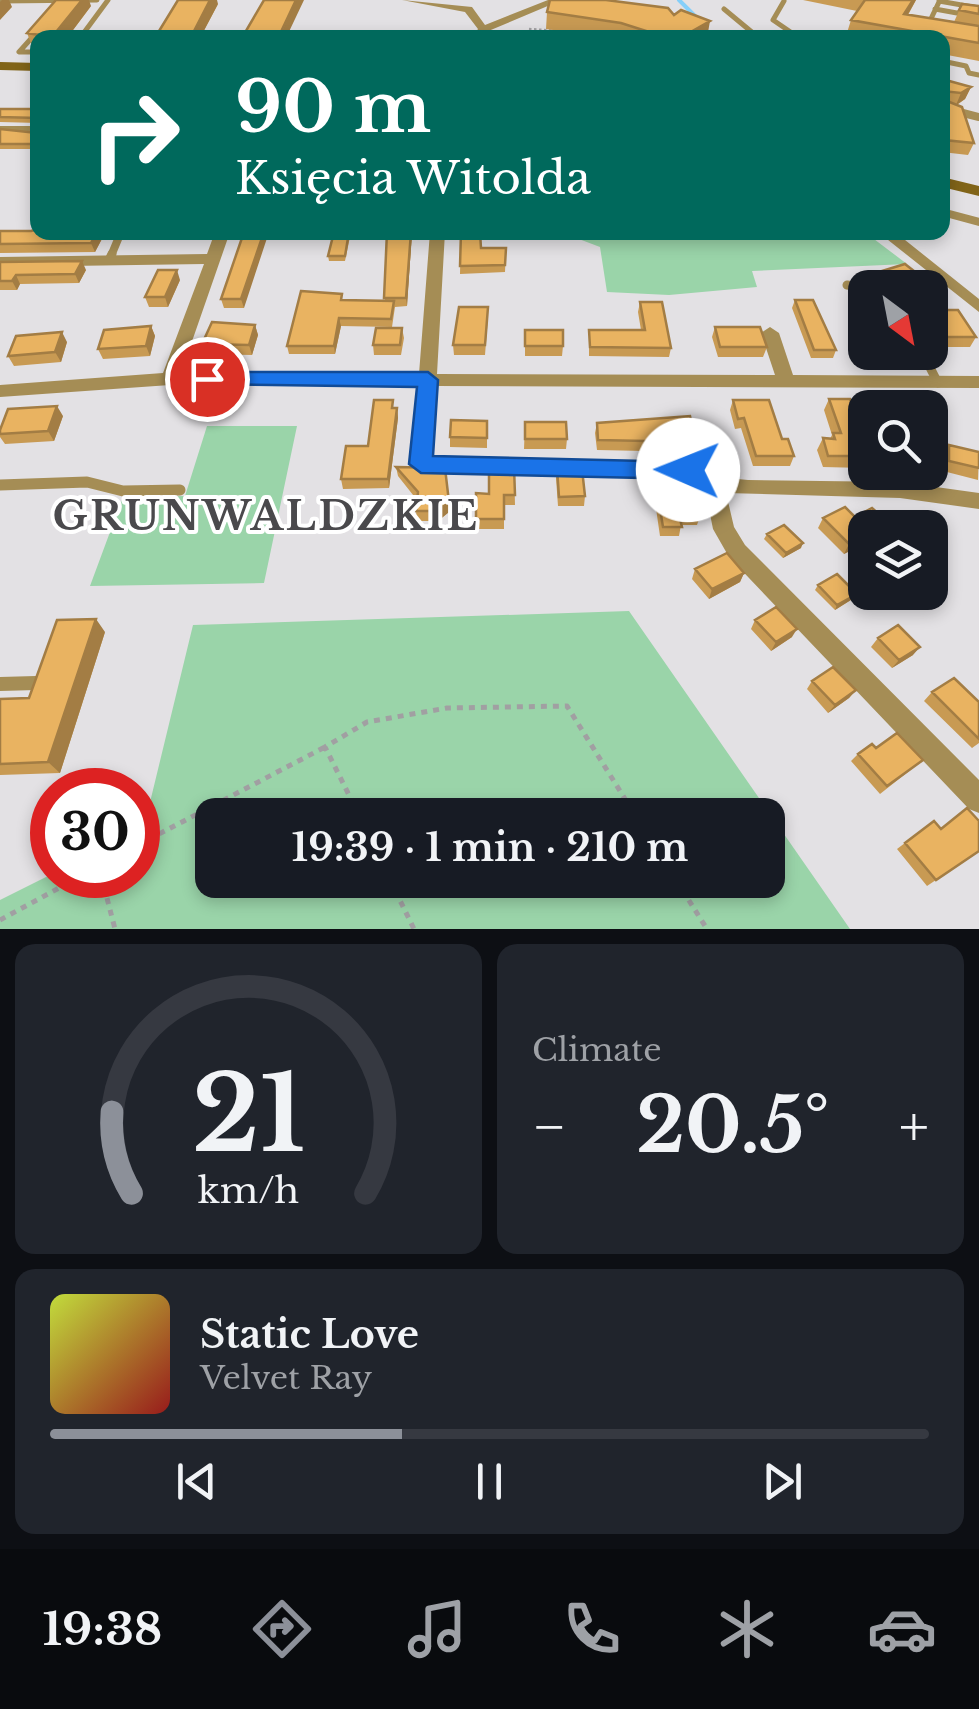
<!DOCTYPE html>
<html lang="en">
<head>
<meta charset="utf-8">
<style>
  body { margin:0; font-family:"Libre Baskerville",serif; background:#20242c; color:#f1f3f6; height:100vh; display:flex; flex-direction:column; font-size:38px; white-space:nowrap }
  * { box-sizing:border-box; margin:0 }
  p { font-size:32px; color:#9ea1a6 }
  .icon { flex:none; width:55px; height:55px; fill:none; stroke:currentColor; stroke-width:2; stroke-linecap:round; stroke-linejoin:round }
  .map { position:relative; height:929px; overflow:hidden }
  .panel { display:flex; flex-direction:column; gap:15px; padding:15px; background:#0d0f14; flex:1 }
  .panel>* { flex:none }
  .hud { position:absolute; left:30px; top:30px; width:920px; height:210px; border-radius:20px; box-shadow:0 5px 15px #0003; background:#00695c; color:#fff; overflow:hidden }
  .needle { width:65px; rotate:148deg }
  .fabs { position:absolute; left:848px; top:270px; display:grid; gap:20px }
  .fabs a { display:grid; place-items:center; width:100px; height:100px; border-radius:20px; background:#171b24; box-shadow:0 5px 15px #0003; font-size:50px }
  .speed { position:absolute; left:30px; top:768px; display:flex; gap:20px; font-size:50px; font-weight:700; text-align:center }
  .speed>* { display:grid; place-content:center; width:130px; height:130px; border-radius:50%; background:#171b24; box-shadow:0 5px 15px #0003; line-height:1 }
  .speed .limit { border:15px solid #d22; background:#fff; color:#111 }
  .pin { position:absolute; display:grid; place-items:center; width:85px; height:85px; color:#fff; margin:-42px; border:5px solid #fff; border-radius:50%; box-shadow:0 2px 10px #0007 }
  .me { position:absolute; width:110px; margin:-55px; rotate:271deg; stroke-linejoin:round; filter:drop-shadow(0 0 8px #0008) }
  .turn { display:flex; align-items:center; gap:35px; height:210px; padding:0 40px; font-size:45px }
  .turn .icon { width:130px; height:130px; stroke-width:2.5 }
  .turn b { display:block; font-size:70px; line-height:85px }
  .big { font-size:75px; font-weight:700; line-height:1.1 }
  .panel .tile { flex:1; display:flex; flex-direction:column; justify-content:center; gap:15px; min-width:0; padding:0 35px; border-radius:20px; background:#20242c }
  .panel .dial { align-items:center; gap:0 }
  .dial svg { height:260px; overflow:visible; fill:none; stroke:#363941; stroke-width:7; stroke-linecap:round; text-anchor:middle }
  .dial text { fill:#f1f3f6; stroke:none }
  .song { display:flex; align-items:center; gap:30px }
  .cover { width:120px; height:120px; border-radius:15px; background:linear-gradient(135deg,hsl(70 70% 55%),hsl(0 70% 35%)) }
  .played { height:10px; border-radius:5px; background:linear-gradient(90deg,#8c9099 40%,#363941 40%) }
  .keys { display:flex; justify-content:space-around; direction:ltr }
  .heat { display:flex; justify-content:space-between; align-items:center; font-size:55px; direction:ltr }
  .panel .tiles { flex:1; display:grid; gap:15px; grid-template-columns:1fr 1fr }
  .tile:last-child { grid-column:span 2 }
  .trip { position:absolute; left:195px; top:798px; width:590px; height:100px; border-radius:20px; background:#171b24; box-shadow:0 5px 15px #0003; font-weight:700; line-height:100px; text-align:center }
  .menu { display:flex; height:160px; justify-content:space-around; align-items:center; background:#090b0e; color:#9ea1a6 }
  .menu .icon { width:70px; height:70px }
  .menu .active { color:#8c9099 }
  .menu b { font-size:45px; color:#f1f3f6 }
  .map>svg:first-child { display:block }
  .green { fill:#9ad4a9; fill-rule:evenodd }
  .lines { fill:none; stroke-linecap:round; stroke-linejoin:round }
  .stream { stroke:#85cff9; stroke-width:4 }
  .path-far1 { stroke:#a19fa2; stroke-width:2.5; stroke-dasharray:2.5 2.5; stroke-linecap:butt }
  .path { stroke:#a19fa2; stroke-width:5; stroke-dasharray:6 6; stroke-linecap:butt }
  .lane-far4 { stroke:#a58d55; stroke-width:5 }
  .lane-far3 { stroke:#a58d55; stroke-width:8 }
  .lane-far2 { stroke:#a58d55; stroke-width:9 }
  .lane-far1 { stroke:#a58d55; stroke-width:11 }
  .lane { stroke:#a58d55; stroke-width:14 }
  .street { fill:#a58d55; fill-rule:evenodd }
  .secondary { fill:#816418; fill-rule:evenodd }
  .wall { fill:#c89a53 }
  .shaded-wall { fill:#a37d44 }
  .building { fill:#e9b361; stroke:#a37d44; stroke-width:2.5 }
  .route { fill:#1a73e8; stroke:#114b97; stroke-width:2.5 }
  .labels { text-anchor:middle; stroke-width:8; stroke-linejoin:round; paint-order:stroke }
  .district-label { font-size:40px; font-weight:bold; letter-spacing:2.5px; fill:#4a494c; stroke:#fff }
</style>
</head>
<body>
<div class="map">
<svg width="979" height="929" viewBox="0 0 979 929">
  <rect width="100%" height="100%" fill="#e3e1e4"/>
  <path class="green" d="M563,233H866L907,264L752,271L757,287L669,295L607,292L600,247Z
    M207,426H297L264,583L90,586L123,497L185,496Z
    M629,611L850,929H0V900L52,874L138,875V831L144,827L193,625ZM768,815V880H212V815Z"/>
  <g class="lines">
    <path class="stream" d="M679,0L697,18"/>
    <path class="path-far1" d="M529,29L559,31
      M613,232H775"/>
    <path class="path" d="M359,815L325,747L367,722L447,708L567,706L635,815
      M138,845L325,747
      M101,875L115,929
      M390,880L414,929
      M676,880L707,929
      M0,920L83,875"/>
    <path class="lane-far4" d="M0,1L97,0
      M784,1L773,20L792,33L785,38
      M939,1L979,8
      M724,9L759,38
      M935,9L979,17
      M931,28L927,27L940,0
      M37,32L19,52H38
      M80,38L108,0
      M942,61L966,66L969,73L979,75
      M942,108L969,115"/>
    <path class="lane-far3" d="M959,112L979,117
      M942,212L979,222
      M111,256L121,232"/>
    <path class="lane-far2" d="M110,258L112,254
      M847,285L869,288
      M922,352L938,383"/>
    <path class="lane-far1" d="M0,485L87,482L123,491L180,490"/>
    <path class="lane" d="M0,684L36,683"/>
    <path class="street" d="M402,0L472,7L485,25L548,0H562L486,32L525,38H472L478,29L465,12Z
      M0,126H38V134H0Z
      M215,232H230L181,373L419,374L430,232H445L437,374L775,375L761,333L770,327L779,333L793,375L979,376V388L436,386L431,457L688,463L717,477L748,480L900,482L979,493V509L900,498L726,493L734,527L745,545L979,780V813L969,809L729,557L713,529L705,489L685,479L414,469L411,464L418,386L170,385L0,397V385L163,373L204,264L0,267V257L207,254Z
      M878,232H895L979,299V312Z"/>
    <path class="secondary" d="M0,62L38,63V71L0,70Z
      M942,177L979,186V196L942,187Z"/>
  </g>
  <path class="wall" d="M264,0L286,38H243Z
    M803,0H916L908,15L954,22L962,4L979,6V61L942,54V38H856L846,36L851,20L857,11Z
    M218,4L200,38H157L156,36Z
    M91,6L67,38H38V47L32,46L27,33Z
    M547,12L674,15L707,38H608L546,29Z
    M942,79L971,87L965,99L957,105L974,143L968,155L942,152Z
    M0,109H38V123L0,122Z
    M38,123V149H0V129L36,133Z
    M0,231L38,232H113L112,235H104L95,252L0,253Z
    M169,232H199L196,240H172Z
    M244,232V308H224L221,299Z
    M334,232H351L345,261H329L328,256Z
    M387,232H412L407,306L395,307L392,327L341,326L335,354H289L287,346L343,301H385Z
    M461,232L481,248H506L505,272L460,274Z
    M0,262L86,270L79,283L20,284L17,290H0Z
    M882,271L930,288H887L878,281Z
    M180,280L168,307H149L145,297Z
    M795,300L836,350L833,358H811L792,308Z
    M640,302L671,348L669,357L589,356V330H641L638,312Z
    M930,310L976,337L970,347H939L930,331Z
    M488,317L485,355H454L453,345Z
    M255,325L258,335L252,355L206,354L202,344Z
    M151,326L155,336L150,356L103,359L98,349Z
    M715,327L767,347L763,357H718L712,337Z
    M402,328L404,338L401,355H374L373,345Z
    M861,328H865V352H915L912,357L866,358L856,338Z
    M525,330L563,346L562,356H525Z
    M67,342L61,362L14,366L8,356Z
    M829,399L864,439L865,468L823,467L817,450L823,438L830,439L832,435L824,410Z
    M733,400L782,439L794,456L790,466H753L741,428L735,429L730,410Z
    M394,408H397L398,418L389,488L343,489L341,479L368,446Z
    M63,416L54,441L5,444L0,437V430Z
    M487,421V448L450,447V437Z
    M525,422L567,439L566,449H524Z
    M597,423L695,442L692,452L597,450L595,433Z
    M949,445L979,452L978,480L943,471V455Z
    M396,467L449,512L438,521H417L416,511L417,500L398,476Z
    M514,467L515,505H504V529H476V493L489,494Z
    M557,468L585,496L584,506H558L556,478Z
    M655,478L700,516L697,525H681L679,536H660L653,488Z
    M855,517L865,528V543L844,554L818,528L823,518Z
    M767,534L801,548L783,558L764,539Z
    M695,569L744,573L740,582L709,599L692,579Z
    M818,585L854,598L835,610L815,590Z
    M755,620L792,637L771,651L751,629Z
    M105,632L60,773L0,775V699L29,698Z
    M878,638L913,655L892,668L871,647Z
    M812,681L856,690L849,698L828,713L807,689Z
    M932,692L979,702V743L972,748L924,701Z
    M876,748L923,760L880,794L851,761L858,754Z
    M934,821L941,828L979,851L927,886L897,849Z"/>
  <path class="shaded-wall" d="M2,0H9L12,7L0,20V2Z
    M82,0H89L91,6L67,38H52Z
    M210,0H217L218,4L200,38H192V35Z
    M296,0H304L286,38H279Z
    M913,0H916L899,30L904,14Z
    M710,21L707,38H680Z
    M971,87L965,99L956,105L961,93Z
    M97,232H103L104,235L95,252L91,243Z
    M264,232H269L244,308L241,299Z
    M411,232H412L407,306L406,298Z
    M82,261L86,270L79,283L75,274Z
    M177,270L180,280L168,307L165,297Z
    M16,275L20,284L17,290L12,281Z
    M339,318L341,326L335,354L334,346Z
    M255,325L258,335L252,355L249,345Z
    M151,326L155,336L150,356L146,346Z
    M62,332L67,342L61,362L55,352Z
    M57,406L63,416L54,441L48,431Z
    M397,408L398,418L389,488L388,479Z
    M449,502V512L438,521L437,511Z
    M865,536V543L844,554L849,544Z
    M803,543L801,548L783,558L786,553Z
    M744,573L740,582L709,599L712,589Z
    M857,594L854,598L835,610L837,605Z
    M96,619L105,632L60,773L48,762Z
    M797,629L792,637L771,651L776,642Z
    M920,647L913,655L892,668L899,660Z
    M856,690L849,698L828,713L835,705Z"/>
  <path class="building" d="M56,0H82L52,37L27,33Z
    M178,0H210L192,35L156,36Z
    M264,0H296L279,36H243Z
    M550,0H606L668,8L674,15L681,10L710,21L680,38H668L621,23L547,12Z
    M865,0H913L904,14L979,26V43L851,20Z
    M962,4L979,6V14L959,10Z
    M942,79L971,87L961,93L943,91L942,95Z
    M942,99L962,107L974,143L944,140L942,133Z
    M0,109H38V118L0,117Z
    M38,123V144H0V129L36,133Z
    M38,229V232H97L91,243L0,244V231H31Z
    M244,232H264L241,299H221Z
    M334,232H349L345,256H328Z
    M387,232H411L406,298H384Z
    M461,232H480L481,248H506L505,265L460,266Z
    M82,261L75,274L16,275L12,281H0V262Z
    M905,264L933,286L928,288H904L882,271Z
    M158,270H177L165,297H145Z
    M301,291L342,294L341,300L394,301L391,319L339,318L334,346H287Z
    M795,300H813L836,350H814Z
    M640,302H662L671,348L590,347L589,330H645Z
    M459,307H488L485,345H453Z
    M930,310H958L976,337H945Z
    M212,322L255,325L249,345L202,344Z
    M151,326L146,346L98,349L104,330Z
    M715,327H760L767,347H720Z
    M376,328H402L400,345H373Z
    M525,330H563V346H525Z
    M62,332L55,352L8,356L16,336Z
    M829,399H850L865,439V456H828L823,438L835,439L833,433H841Z
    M374,400H393L392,408H397L388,479H341L346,446H368Z
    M733,400H769L782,439H788L794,456H756L744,418L738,419Z
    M57,406L48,431L0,434V430L8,409Z
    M690,416L695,442L598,440L597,423Z
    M451,420L487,421V438L450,437Z
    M525,422H566L567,439H525Z
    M949,445L979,452V468L949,461Z
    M396,467L445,468L449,502L437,511H416L418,492Z
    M514,467L515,495H504V519H476V493L489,494V468Z
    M557,468L582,469L585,496L559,497Z
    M655,478H693L700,516L679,515L682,527H663Z
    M845,507L855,517L872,508L889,523L881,528H865V536L849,544L823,518Z
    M784,525L803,543L786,553L767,534Z
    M727,553L744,573L712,589L695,569Z
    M837,574L857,594L837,605L818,585Z
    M776,607L797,629L776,642L755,620Z
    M96,619L48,762L0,764V699L29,698L57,620Z
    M898,625L920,647L899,660L878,638Z
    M833,667L856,690L835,705L812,681Z
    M954,678L979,702V739L932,692Z
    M897,733L923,760L887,786L858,754L872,744L876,748Z
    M967,808L979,821V851L936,880L905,843L934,821L941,829Z"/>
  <path class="route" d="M207,372H428L438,380L433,456L688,462L700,470L688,479L421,473L409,464L417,387L199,384L196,379Z"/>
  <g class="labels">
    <g class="district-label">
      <text x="266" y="530">GRUNWALDZKIE</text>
    </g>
  </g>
</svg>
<div class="fabs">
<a><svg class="needle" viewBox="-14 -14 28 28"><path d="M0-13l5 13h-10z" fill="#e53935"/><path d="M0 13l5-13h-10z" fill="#9ea1a6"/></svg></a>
<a><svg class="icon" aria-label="search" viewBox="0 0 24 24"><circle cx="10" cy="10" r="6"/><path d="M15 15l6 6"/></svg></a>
<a><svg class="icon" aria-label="layers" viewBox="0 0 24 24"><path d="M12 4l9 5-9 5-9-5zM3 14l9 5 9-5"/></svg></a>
</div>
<div class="speed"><div class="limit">30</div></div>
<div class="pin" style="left:207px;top:379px;background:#d93025"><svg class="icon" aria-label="arrive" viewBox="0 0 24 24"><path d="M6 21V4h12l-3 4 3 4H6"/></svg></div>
<svg class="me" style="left:688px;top:470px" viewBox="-20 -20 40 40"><circle r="19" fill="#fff"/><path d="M0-13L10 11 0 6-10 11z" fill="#1a73e8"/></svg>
<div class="trip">19:39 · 1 min · 210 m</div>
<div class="hud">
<div class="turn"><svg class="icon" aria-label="right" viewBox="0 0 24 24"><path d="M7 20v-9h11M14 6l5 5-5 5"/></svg><div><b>90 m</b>Księcia Witolda</div></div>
</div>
</div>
<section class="panel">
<div class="tiles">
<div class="tile dial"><svg viewBox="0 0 100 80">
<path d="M14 69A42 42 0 1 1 86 69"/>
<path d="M14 69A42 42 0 0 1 8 44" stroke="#8c9099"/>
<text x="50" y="56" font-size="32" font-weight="700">21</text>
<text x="50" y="72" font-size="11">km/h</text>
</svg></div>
<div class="tile"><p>Climate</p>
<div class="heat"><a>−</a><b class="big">20.5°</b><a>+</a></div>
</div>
<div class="tile">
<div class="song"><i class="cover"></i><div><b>Static Love</b><p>Velvet Ray</p></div></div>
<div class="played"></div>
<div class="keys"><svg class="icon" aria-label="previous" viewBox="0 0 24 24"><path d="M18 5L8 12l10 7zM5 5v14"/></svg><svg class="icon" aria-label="pause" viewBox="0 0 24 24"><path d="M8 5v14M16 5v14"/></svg><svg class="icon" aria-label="next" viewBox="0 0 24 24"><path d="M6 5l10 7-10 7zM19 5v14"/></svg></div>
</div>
</div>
</section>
<nav class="menu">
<b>19:38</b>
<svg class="icon active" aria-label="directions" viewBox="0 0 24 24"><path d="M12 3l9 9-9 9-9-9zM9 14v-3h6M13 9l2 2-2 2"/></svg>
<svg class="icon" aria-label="music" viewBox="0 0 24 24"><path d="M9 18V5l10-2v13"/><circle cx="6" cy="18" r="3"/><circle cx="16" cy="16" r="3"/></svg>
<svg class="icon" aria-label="phone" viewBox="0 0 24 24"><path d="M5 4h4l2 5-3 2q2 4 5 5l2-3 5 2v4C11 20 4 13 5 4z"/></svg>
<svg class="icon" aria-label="climate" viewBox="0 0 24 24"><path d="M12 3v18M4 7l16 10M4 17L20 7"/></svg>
<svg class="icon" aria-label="car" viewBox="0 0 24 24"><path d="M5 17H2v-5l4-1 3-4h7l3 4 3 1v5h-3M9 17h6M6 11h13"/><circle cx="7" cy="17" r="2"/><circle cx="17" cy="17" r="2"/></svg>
</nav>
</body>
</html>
